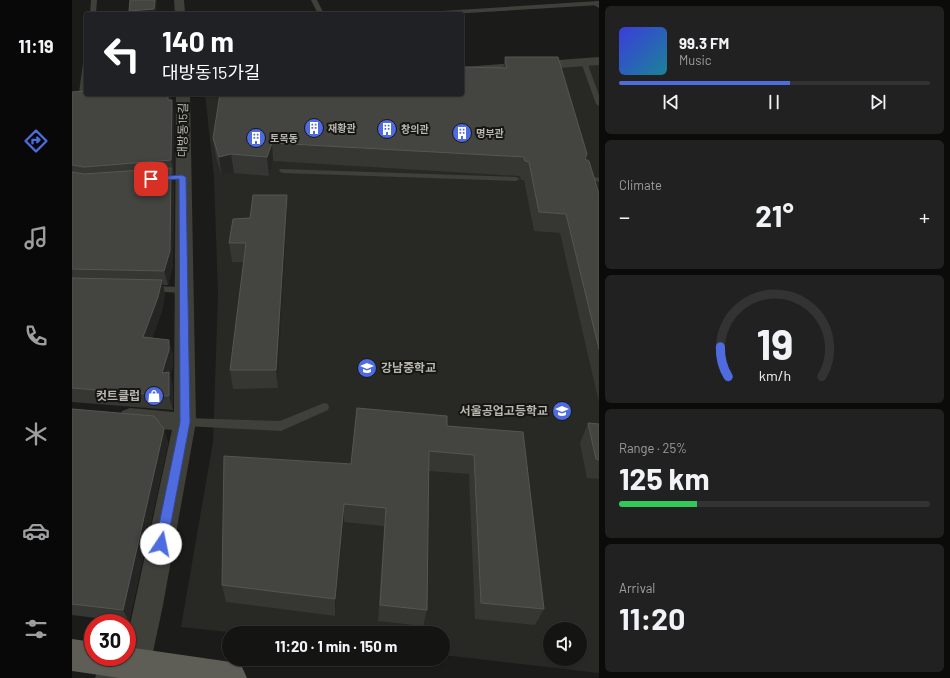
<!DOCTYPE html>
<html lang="en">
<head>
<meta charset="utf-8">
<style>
  body { margin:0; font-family:Barlow,"Noto Sans KR",sans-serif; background:#212121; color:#f1f3f6; height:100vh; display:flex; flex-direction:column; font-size:15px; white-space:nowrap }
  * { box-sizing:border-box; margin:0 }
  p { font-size:13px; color:#9d9ea0 }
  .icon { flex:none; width:22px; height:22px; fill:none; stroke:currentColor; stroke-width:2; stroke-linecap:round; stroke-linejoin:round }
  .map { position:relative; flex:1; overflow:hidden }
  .side { display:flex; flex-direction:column; gap:6px; padding:6px; background:#0b0b0a; width:351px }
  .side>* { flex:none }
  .hud { position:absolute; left:12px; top:12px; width:380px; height:84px; border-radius:4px; box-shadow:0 1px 3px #0004,0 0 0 1px #333; background:#202124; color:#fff; overflow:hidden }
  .fabs { position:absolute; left:471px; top:622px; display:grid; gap:8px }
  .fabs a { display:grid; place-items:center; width:44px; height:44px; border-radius:50%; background:#141413; box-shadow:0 1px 3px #0004,0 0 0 1px #333; font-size:20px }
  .speed { position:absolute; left:12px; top:614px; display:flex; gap:8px; font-size:20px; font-weight:700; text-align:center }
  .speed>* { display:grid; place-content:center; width:52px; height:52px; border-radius:50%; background:#141413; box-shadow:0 1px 3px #0004,0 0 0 1px #333; line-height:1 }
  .speed .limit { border:6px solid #d22; background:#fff; color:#111 }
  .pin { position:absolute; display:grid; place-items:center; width:34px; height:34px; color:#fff; margin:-17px; border-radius:8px; box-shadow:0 2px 6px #0006 }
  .me { position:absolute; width:44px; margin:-22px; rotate:11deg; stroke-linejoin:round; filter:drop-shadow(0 0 3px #0008) }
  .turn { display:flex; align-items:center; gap:14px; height:84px; padding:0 12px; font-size:18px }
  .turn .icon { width:52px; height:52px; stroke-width:2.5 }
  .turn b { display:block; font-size:28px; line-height:34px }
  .big { font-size:30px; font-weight:700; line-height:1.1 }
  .side .card { flex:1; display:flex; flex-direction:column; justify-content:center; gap:6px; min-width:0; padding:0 14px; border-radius:6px; background:#212121 }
  .side .dial { align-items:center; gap:0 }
  .dial svg { height:104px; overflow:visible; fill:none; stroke:#333; stroke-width:7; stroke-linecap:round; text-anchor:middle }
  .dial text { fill:#f1f3f6; stroke:none }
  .song { display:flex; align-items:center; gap:12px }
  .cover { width:48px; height:48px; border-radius:6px; background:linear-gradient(135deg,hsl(240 70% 55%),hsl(190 70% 35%)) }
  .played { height:4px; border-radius:2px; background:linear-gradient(90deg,#4e6cdf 55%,#333 55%) }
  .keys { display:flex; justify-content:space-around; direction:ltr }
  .heat { display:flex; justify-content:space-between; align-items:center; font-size:22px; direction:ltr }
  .charge { height:6px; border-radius:3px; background:linear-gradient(90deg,#34c759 25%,#333 0) }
  .trip { position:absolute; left:150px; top:626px; width:228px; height:40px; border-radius:20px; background:#141413; box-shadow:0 1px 3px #0004,0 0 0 1px #333; font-weight:700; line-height:40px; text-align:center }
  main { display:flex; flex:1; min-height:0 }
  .menu { display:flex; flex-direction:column; width:72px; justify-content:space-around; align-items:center; background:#080808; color:#9d9ea0 }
  .menu .icon { width:28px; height:28px }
  .menu .on { color:#4e6cdf }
  .menu b { font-size:18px; color:#f1f3f6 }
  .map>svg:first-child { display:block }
  .built { fill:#282825; fill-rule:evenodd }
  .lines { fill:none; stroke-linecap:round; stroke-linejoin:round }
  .lane { fill:#40403b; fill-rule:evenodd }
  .street { fill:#40403b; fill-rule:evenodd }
  .primary { fill:#5e5e57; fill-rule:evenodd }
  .wall { fill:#363633 }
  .shaded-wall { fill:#252523 }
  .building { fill:#444440; stroke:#565651 }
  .route { fill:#4e6cdf; stroke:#334691 }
  .labels { text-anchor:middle; stroke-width:4; stroke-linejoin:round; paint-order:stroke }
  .far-poi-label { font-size:10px; font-weight:bold; fill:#b9b7ad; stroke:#161614; text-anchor:start }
  .street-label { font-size:12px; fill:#b9b7ad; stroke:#161614 }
  .poi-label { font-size:12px; font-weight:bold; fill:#b9b7ad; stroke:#161614; text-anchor:end }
</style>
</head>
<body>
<main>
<nav class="menu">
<b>11:19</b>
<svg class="icon on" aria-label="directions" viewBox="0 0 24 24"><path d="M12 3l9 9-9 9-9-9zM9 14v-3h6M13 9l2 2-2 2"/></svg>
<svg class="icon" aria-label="music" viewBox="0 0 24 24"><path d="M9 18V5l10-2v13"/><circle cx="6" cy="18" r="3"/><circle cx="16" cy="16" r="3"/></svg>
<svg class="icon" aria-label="phone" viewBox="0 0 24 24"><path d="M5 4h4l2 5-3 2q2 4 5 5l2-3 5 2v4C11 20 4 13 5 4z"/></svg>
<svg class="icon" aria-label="climate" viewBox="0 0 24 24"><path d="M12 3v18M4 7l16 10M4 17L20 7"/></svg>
<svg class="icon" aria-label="car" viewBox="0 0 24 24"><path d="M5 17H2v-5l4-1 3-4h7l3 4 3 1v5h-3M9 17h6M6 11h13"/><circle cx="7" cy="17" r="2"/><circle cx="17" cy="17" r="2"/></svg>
<svg class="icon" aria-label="filters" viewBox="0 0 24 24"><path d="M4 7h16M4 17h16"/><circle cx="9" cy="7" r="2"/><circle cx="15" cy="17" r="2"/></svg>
</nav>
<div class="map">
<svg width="527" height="678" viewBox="0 0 527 678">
  <rect width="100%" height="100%" fill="#1b1b19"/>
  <path class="built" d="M527,64V673L371,655V633H165L109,627L141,442L146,294L142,177L133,94H390V75ZM478,629H508V659H478Z"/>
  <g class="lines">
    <path class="lane" d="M19,0H25L24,14H18Z
      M239,0H245L252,14H246Z
      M527,1V5L379,14H351L354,12Z
      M512,60L515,62L527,95V106L524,104L509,62Z
      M14,61L13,93L10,95L7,93L11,63Z
      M208,169L444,177L448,179L444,181L211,173L207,171Z
      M509,174L527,178V182L509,178Z
      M78,286L111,287L116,290L111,293L75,291L73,289L75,287Z
      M252,403L256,404L257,407L256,410L209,431L113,426L109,425L107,422L109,419L113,418L208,421Z
      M55,669L60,671L62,678H23L25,673L30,671Z"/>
    <path class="street" d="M102,0H112L113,14H103Z
      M527,1V8L520,4L521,2Z
      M527,57V65L390,75V67Z
      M104,94H118L124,422L91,605L78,666L73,676L69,678L53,676L48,666L51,657H55V639L100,430L58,426L50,423L47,417L50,411L58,408L102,412Z"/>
    <path class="primary" d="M0,639L21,642V657H55V647L159,662L170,667L175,678H48L0,671Z"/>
  </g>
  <path class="wall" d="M433,57L513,159L527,194V403L488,233L462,231L452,180H449L448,176L201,161L197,176L162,173L150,176L144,157L141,138L431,68Z
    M0,92L14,94H98L99,100L102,113V174H101L102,181L101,265L96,285H91L93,294L90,311L80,338L101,354V365L98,375L101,387V410L0,402Z
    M215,195L216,213L206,388L161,389L158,370L172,262H160L157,243L178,218Z
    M0,409L92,429L96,443L57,622L0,615Z
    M516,423L527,424V479L515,478L508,443Z
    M375,426L451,432L472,609L463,625L403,619L397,474L357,471L355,610L351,626L306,621L312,526L272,522L263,616L154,602L150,585L279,464Z"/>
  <path class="shaded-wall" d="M83,0H85L84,14H57V11Z
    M96,94H98L99,98V113L96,100Z
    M100,100L102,113V174L99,160Z
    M200,143L201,161L197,176L195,157Z
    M159,154L162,173L150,176L147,157Z
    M99,168L102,181L101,265L96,285L92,271Z
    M215,195L216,213L206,388L204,370Z
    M90,280L93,294L90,311L75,351L71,337Z
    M97,340L101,354V365L98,375L101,387V410L90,373Z
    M92,429L96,443L57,622L51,610Z
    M272,504V522L263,616V599Z"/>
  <path class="building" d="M58,0H83L82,9L57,11Z
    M433,57H486L515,154L513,159L517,161L527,194V349L494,214L467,212L457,162L453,161L452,157L200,143L195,157L159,154L147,157L141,138L148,94H390V67L435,68Z
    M14,91V94H96V100H100L99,160L12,167L0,165V92Z
    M99,168L98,251L92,271L0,269V172L12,174Z
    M181,195H215L204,370H158L174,243H157L161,219L178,218Z
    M0,278L90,280L86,297L71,337L97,340V350L90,373L97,372V396L0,388Z
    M285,408L375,416V426L451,432L472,609L409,603L402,455L357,451L355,610L308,605L314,508L272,504L263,599L150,585L152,456L279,464Z
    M0,409L82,416L92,429L51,610L0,604Z
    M516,423L527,424V460L524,459Z"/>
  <path class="route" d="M110,175L114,177L118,422L95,544L93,548L89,549L85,548L83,544L108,422L107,179L79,181L75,179L79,177Z"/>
  <defs>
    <g id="building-disc" transform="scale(1)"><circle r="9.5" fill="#4e6cdf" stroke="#161614"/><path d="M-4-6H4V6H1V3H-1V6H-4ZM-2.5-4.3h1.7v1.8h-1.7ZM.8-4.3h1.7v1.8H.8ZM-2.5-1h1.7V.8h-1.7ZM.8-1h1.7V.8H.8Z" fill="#fff"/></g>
    <g id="school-disc" transform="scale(1)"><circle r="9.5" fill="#4e6cdf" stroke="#161614"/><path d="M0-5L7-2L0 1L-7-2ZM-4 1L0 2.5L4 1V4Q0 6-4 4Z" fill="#fff"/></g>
    <g id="shop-disc" transform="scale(1)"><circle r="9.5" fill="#4e6cdf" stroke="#161614"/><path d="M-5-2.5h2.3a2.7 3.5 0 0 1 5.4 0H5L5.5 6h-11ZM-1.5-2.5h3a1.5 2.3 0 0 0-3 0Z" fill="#fff"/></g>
  </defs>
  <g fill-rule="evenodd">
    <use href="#building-disc" x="242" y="128"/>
    <use href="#building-disc" x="315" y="129"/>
    <use href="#building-disc" x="390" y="133"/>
    <use href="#building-disc" x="184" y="138"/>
    <use href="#school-disc" x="295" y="368"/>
    <use href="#shop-disc" x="82" y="396"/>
    <use href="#school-disc" x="490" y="411"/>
  </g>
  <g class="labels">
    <g class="far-poi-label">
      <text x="256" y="132">재황관</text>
      <text x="329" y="133">창의관</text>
      <text x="404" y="137">명부관</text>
      <text x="198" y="142">토목동</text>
    </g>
    <g class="street-label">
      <text transform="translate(111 130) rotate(-89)" y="4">대방동15길</text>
    </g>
    <g class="poi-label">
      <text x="309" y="372" text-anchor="start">강남중학교</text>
      <text x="68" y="400">컷트클럽</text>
      <text x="476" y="415">서울공업고등학교</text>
    </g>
  </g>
</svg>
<div class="fabs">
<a><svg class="icon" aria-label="sound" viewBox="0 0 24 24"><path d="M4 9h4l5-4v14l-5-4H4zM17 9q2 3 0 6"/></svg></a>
</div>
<div class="speed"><div class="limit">30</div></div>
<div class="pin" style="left:79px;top:179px;background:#d93025"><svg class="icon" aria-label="arrive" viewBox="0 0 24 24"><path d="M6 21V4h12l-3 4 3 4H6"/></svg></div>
<svg class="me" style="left:89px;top:544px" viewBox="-20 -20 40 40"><circle r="19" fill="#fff"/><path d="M0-13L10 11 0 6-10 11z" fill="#4e6cdf"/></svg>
<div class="trip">11:20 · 1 min · 150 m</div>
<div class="hud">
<div class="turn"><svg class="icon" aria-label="left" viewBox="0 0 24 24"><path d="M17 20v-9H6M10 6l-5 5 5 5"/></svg><div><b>140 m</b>대방동15가길</div></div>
</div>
</div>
<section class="side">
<div class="card">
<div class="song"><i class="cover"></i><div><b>99.3 FM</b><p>Music</p></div></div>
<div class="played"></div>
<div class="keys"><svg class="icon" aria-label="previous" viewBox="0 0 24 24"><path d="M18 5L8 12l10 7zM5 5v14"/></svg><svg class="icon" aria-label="pause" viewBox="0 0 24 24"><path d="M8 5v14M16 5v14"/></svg><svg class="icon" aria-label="next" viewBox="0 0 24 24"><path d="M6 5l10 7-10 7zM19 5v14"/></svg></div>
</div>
<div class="card"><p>Climate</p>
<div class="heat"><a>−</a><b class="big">21°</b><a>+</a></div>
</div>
<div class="card dial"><svg viewBox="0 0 100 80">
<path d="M14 69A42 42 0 1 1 86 69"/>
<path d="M14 69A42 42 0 0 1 8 46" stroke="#4e6cdf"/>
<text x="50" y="56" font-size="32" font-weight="700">19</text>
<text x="50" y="72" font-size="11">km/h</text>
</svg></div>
<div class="card"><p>Range · 25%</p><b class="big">125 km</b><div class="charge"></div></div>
<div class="card"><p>Arrival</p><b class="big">11:20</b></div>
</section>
</main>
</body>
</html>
